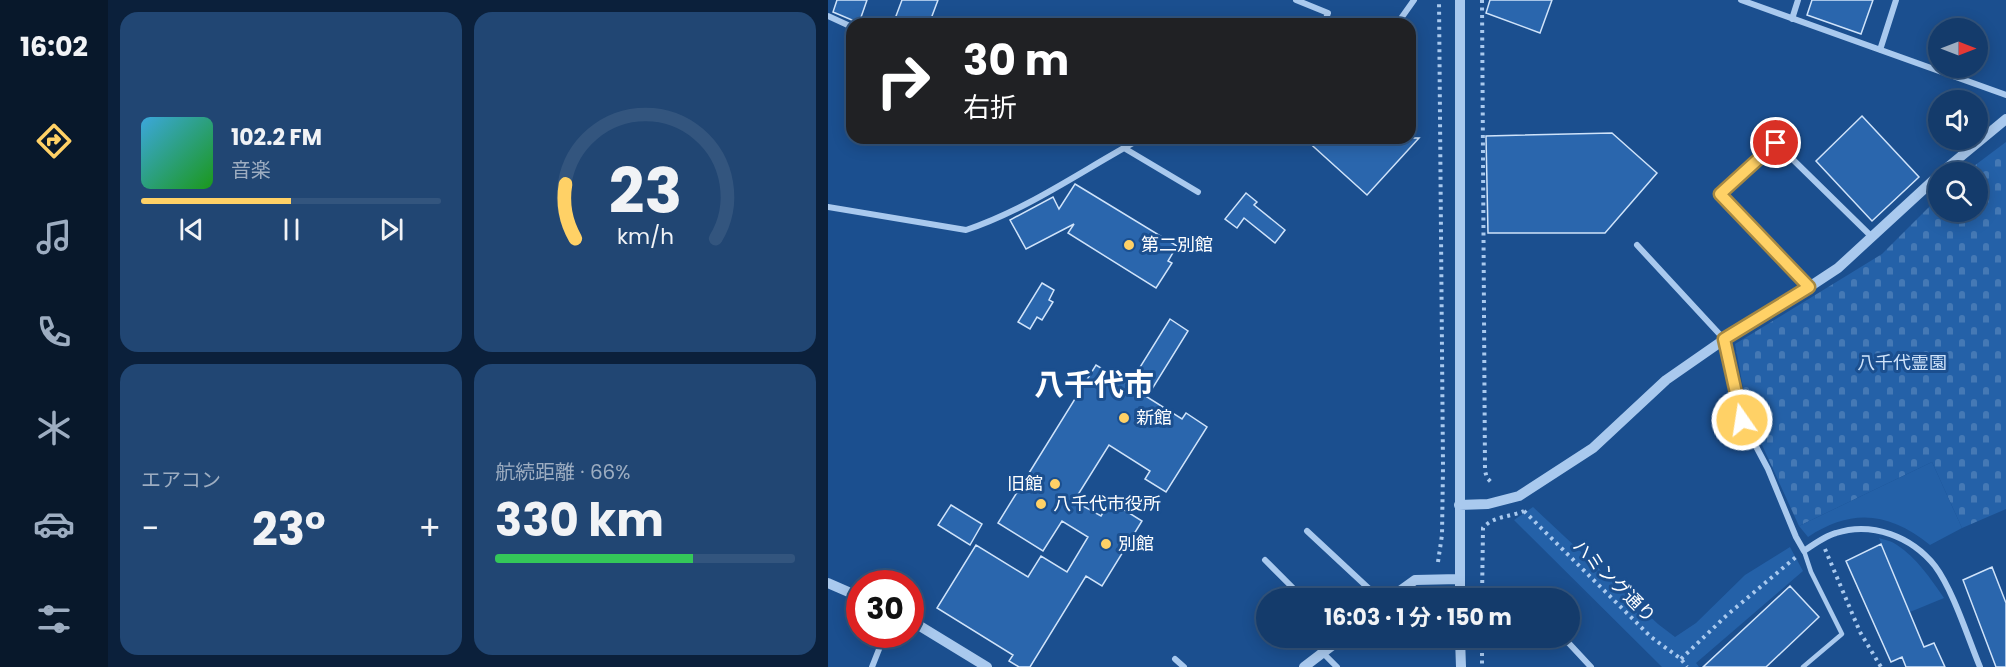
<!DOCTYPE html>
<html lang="ja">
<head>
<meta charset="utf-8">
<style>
  body { margin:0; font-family:Poppins,"Noto Sans JP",sans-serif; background:#214673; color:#f1f3f6; height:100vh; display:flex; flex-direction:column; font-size:22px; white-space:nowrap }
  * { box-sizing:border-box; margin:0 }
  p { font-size:20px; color:#9dadc1 }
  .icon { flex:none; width:33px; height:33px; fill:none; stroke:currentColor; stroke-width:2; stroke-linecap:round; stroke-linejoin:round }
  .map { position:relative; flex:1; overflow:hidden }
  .panel { display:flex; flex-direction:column; gap:12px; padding:12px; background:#0b203b; width:720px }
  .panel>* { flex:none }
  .top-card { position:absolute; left:18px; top:18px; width:570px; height:126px; border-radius:18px; box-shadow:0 3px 15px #0003,0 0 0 2px #33557e; background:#202124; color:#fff; overflow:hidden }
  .needle { width:39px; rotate:90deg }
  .buttons { position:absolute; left:1100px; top:18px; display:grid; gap:12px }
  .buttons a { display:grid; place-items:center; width:60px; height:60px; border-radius:50%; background:#143b6b; box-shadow:0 3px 15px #0003,0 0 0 2px #33557e; font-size:30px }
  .speed { position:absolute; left:18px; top:570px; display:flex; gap:12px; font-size:30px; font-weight:700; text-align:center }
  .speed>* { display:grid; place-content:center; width:78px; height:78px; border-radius:50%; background:#143b6b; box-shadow:0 3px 15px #0003,0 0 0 2px #33557e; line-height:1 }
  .speed .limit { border:9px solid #d22; background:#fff; color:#111 }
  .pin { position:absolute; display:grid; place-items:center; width:51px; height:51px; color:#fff; margin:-26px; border:3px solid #fff; border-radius:50%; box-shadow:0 2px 6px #0007 }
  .me { position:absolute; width:66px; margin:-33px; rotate:347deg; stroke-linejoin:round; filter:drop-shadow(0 0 4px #0008) }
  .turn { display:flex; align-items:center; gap:21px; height:126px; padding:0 18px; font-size:27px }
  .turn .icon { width:78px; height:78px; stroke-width:2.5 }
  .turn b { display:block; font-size:42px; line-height:51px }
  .big { font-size:45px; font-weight:700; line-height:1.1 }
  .panel .tile { flex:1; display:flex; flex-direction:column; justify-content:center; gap:9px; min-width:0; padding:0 21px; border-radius:18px; background:#214673 }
  .panel .dial { align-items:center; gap:0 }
  .dial svg { height:156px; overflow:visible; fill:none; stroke:#33557e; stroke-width:7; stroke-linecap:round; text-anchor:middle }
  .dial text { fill:#f1f3f6; stroke:none }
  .song { display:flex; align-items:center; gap:18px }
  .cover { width:72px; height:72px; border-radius:9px; background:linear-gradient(135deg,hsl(200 70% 55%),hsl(120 70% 35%)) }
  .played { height:6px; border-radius:3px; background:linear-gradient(90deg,#ffd166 50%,#33557e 50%) }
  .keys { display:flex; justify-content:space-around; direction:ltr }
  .heat { display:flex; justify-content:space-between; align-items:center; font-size:33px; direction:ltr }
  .charge { height:9px; border-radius:4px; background:linear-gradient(90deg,#34c759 66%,#33557e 0) }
  .panel .tiles { flex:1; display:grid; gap:12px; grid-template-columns:repeat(2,1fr) }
  .trip { position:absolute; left:428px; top:588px; width:324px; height:60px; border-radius:30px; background:#143b6b; box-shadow:0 3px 15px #0003,0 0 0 2px #33557e; font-weight:700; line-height:60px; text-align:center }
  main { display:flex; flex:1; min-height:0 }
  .tabs { display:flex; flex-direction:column; width:108px; justify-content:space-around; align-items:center; background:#08182b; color:#9dadc1 }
  .tabs .icon { width:42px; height:42px }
  .tabs .active { color:#ffd166 }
  .tabs b { font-size:27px; color:#f1f3f6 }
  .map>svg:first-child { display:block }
  .cemetery { fill:url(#cemetery-stones) }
  .park { fill:#2461a8 }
  .building { fill:#2a66ad; stroke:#cfe3fa; stroke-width:1.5 }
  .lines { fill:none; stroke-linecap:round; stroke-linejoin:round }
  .path { stroke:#a9c9ee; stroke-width:4; stroke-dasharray:3 4.5; stroke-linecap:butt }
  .service { stroke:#a9c9ee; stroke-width:4.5 }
  .minor { stroke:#a9c9ee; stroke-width:6 }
  .tertiary { stroke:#a9c9ee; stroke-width:10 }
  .route-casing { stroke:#a68842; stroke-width:15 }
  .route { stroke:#ffd166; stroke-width:10 }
  .poi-dot { fill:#ffd166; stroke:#1b4f8f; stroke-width:2 }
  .labels { text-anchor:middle; stroke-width:6; stroke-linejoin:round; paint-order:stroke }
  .poi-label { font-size:18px; fill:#fff; stroke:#1b4f8f; text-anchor:start }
  .park-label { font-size:18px; fill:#cfe3fa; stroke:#1b4f8f }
  .street-label { font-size:18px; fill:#fff; stroke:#1b4f8f }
  .town-label { font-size:30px; font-weight:bold; fill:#fff; stroke:#1b4f8f }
</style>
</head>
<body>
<main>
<nav class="tabs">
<b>16:02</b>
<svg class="icon active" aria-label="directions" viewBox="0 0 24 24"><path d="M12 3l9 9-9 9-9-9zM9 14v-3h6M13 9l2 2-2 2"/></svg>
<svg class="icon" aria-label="music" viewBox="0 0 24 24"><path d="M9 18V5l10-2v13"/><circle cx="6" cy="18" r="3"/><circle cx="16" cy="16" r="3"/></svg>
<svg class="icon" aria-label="phone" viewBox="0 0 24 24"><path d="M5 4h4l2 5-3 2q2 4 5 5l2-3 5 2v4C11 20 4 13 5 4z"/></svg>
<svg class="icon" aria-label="climate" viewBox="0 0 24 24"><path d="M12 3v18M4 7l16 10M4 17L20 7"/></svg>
<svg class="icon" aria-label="car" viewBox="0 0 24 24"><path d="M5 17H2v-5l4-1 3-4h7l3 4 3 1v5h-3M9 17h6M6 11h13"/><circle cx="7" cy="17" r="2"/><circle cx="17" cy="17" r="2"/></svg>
<svg class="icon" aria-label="filters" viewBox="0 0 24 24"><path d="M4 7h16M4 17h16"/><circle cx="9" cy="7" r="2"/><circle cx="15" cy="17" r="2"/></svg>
</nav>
<section class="panel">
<div class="tiles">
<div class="tile">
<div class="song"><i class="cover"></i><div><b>102.2 FM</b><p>音楽</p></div></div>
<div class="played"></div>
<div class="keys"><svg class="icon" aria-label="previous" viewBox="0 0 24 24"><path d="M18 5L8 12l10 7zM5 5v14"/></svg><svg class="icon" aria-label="pause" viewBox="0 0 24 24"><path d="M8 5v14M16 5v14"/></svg><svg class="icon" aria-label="next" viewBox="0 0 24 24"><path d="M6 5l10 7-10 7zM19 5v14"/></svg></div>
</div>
<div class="tile dial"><svg viewBox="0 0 100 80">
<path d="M14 69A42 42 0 1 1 86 69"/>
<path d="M14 69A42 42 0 0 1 9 41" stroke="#ffd166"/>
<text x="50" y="56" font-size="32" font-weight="700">23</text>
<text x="50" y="72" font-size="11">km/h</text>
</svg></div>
<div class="tile"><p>エアコン</p>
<div class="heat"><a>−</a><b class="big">23°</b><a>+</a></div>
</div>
<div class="tile"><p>航続距離 · 66%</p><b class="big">330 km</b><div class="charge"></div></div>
</div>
</section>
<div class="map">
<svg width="1178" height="667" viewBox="0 0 1178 667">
  <defs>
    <pattern id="cemetery-stones" width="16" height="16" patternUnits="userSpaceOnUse" patternTransform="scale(1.5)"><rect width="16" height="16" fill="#2461a8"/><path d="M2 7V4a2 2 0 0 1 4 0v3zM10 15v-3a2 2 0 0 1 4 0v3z" fill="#4579b5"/></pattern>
  </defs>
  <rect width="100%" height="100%" fill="#1b4f8f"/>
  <path class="cemetery" d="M1178,142V509L1134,528L1104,462L971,526L920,414L907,344L1054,254L1110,198V212H1149V172H1138Z"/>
  <path class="park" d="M1104,462L1134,528L1102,545C1061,512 1024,508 980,537L971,526Z
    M705,507L830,624L847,637L868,623L917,575L962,547L975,571L868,663L871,667H834L686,520Z
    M1051,538C1057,540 1064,541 1069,545C1088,557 1103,579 1116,598L1082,612Z"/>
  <path class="building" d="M9,0H39L31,23L5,12Z
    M74,0H110L101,24H65Z
    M662,0H724L712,33L658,13Z
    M984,0H1045L1033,34L979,15Z
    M1034,116L1091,177L1044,221L988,161Z
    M784,133L829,173L777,233H660L658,136Z
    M476,138H591L539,195Z
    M247,184L349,246L340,261L344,263L328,288L240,233L246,224L198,249L182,220L225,197L231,209Z
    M418,193L429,202L426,205L457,230L447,243L416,218L409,228L397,219Z
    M214,283L226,290L221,300L225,302L214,320L209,317L202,329L190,322Z
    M342,319L360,331L319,397L354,419L358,413L379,427L338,492L317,479L322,471L281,445L246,501L273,516L282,501L314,521L274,586L258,576L202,667H191L181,661L185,655L109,608L148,545L200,577L213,556L239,572L260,537L234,521L215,551L170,523L268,365L301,385Z
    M123,505L154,524L142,545L110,525Z
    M1053,544L1096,647L1106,643L1117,667H1078L1074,657L1063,662L1018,561Z
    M1164,567L1178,603V667H1168L1135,580Z
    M962,586L991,617L938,667H875Z"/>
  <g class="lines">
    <path class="path" d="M654,0L657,471L659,478L665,484
      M696,511L823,637L853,659L859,667
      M997,549L1032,632L1053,667
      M610,562L614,535L615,467L611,0
      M654,598L655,528C665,516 682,517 696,511
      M654,638V667
      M853,659L899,615L968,557"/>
    <path class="service" d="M975,667L1014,634L983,572L976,551"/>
    <path class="minor" d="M468,0L500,13L496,24
      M913,0L1178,95
      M0,16L24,27
      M964,19L970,0
      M569,24L586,0
      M1052,50L1068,0
      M296,148L370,192
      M0,207L138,230C201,209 256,169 314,138
      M809,245L896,339L914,420L940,469L968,537L976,551C986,544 997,536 1008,533C1044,521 1084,537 1107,566C1125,590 1140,638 1152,667
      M981,287L893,194L948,143L1044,237
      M479,531L551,598
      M437,560L475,598
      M736,638L763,667
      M495,653L509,667
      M347,659L356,667
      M44,667L57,634"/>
    <path class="tertiary" d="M632,0V598
      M1114,172L1178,119
      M631,505L660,504L691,496L765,448L838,380L907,332L966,297L1010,268L1110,176
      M0,583L32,597
      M562,598L587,580L631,579
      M82,620L159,667
      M632,638L633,667
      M476,667L514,638"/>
  </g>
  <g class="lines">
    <g class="route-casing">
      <path id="route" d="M914,420L896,339L981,287L892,194L948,143"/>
    </g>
    <use href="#route" class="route"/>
  </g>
  <g class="poi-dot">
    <circle cx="301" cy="245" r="6"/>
    <circle cx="296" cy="418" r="6"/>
    <circle cx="227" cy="484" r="6"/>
    <circle cx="213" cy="504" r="6"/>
    <circle cx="278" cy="544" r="6"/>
  </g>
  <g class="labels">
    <g class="poi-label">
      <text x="313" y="251">第二別館</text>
      <text x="308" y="424">新館</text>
      <text x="215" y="490" text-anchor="end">旧館</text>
      <text x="225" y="510">八千代市役所</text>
      <text x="290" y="550">別館</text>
    </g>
    <g class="park-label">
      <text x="1074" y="369">八千代霊園</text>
    </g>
    <g class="street-label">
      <text transform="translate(786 581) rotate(45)" y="6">ハミング通り</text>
    </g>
    <g class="town-label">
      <text x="266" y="395">八千代市</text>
    </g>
  </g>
</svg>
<div class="buttons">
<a><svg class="needle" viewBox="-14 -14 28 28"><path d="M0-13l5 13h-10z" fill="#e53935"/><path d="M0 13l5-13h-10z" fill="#9dadc1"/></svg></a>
<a><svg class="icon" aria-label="sound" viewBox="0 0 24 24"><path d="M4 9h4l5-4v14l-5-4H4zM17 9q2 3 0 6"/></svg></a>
<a><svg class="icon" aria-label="search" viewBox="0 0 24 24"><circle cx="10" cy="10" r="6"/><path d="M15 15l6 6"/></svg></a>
</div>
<div class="speed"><div class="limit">30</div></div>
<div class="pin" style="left:948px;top:143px;background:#d93025"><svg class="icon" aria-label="arrive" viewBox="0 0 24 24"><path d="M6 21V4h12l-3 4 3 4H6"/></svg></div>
<svg class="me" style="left:914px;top:420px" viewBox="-20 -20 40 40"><circle r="17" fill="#ffd166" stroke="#fff" stroke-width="3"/><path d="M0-11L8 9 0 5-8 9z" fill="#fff"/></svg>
<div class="trip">16:03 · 1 分 · 150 m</div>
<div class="top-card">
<div class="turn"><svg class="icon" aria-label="right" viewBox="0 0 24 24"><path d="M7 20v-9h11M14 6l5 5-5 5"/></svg><div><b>30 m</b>右折</div></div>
</div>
</div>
</main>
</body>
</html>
